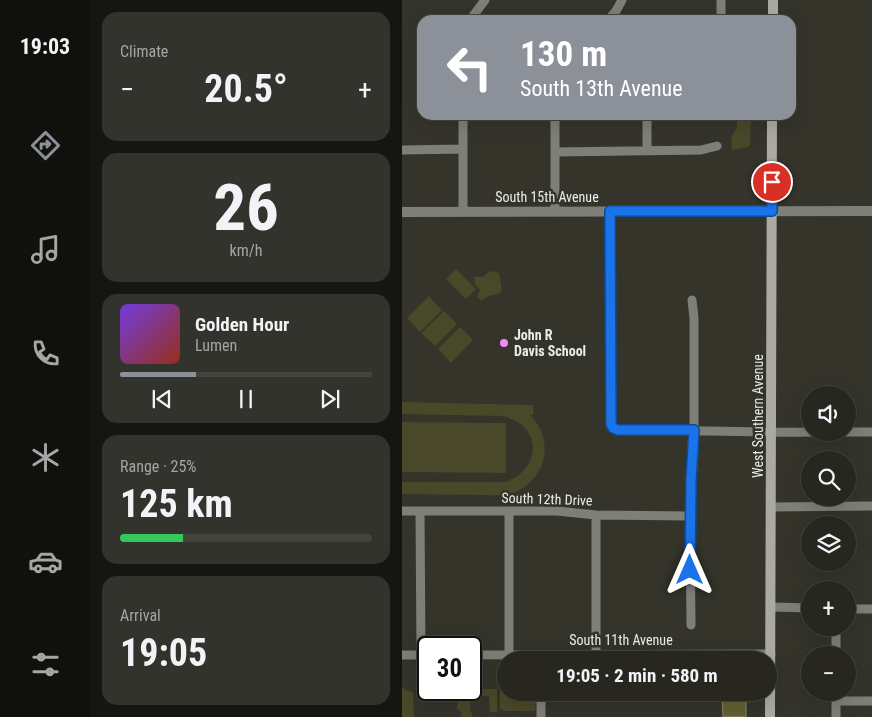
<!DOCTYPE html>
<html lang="en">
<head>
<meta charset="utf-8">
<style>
  body { margin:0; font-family:"Roboto Condensed",sans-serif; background:#33332d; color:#f1f3f6; height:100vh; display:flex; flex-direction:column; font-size:19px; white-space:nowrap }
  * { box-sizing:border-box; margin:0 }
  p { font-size:16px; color:#a4a5a5 }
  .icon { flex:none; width:28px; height:28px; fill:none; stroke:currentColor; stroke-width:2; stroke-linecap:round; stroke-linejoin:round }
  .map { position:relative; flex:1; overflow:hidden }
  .sheet { display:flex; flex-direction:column; gap:12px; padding:12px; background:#151512; width:312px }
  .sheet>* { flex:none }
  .guide { position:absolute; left:15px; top:15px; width:379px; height:105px; border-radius:15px; box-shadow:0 5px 20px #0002,0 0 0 1px #43443e; background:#8c9099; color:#fff; overflow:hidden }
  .tools { position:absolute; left:399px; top:386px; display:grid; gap:10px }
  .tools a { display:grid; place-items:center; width:55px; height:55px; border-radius:50%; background:#272720; box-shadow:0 5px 20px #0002,0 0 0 1px #43443e; font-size:25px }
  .speed { position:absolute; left:15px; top:636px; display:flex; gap:10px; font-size:25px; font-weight:700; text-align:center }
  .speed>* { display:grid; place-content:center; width:65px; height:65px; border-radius:50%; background:#272720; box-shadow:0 5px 20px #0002,0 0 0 1px #43443e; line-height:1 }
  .speed .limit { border:2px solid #111; border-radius:8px; background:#fff; color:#111 }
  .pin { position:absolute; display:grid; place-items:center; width:42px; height:42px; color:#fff; margin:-21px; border:2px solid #fff; border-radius:50%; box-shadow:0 1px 5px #0007 }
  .me { position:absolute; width:55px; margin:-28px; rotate:0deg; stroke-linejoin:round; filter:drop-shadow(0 0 4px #0008) }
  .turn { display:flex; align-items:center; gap:18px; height:105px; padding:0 20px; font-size:22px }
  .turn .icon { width:65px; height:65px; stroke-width:2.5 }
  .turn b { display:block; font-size:35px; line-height:42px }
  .big { font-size:38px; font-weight:700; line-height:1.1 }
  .sheet .widget { flex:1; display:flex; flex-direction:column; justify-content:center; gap:8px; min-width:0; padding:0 18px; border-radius:15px; background:#33332d }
  .sheet .dial { align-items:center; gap:0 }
  .dial b { font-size:65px; line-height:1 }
  .song { display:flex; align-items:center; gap:15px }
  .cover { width:60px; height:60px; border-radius:8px; background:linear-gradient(135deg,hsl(260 70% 55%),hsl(10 70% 35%)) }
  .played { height:5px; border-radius:2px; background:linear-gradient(90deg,#8c9099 30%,#43443e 30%) }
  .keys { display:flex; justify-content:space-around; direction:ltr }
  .heat { display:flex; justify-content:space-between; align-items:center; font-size:28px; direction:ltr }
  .charge { height:8px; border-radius:4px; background:linear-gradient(90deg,#34c759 25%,#43443e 0) }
  .trip { position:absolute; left:95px; top:651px; width:280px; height:50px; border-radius:25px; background:#272720; box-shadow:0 5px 20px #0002,0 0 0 1px #43443e; font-weight:700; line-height:50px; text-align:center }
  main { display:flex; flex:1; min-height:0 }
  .dock { display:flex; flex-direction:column; width:90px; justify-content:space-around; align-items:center; background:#10100d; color:#a4a5a5 }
  .dock .icon { width:35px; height:35px }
  .dock .on { color:#8c9099 }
  .dock b { font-size:22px; color:#f1f3f6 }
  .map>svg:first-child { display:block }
  .green { fill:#494829 }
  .water { fill:#626031; stroke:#8c8a68 }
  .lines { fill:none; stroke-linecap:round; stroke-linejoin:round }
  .minor { stroke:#7f7f7a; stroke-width:9 }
  .tertiary { stroke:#7f7f7a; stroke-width:10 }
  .secondary { stroke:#aaaaa2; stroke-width:10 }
  .route-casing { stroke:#114b97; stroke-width:12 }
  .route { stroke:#1a73e8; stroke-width:9 }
  .poi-dot { fill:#f18af5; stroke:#34342b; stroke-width:2 }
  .labels { text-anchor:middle; stroke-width:5; stroke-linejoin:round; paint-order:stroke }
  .street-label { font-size:14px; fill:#edede7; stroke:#34342b }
  .poi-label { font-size:14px; font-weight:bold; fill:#edede7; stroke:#34342b; text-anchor:start }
</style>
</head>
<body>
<main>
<nav class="dock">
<b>19:03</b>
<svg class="icon on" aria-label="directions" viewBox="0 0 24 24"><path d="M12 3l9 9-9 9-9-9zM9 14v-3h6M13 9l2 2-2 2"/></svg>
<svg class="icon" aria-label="music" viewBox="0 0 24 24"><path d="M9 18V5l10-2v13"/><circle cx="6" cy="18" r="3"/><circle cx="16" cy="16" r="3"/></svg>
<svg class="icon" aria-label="phone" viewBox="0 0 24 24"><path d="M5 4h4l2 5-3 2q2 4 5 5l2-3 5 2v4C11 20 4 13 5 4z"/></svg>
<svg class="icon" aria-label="climate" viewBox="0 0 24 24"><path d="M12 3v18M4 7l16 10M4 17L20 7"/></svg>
<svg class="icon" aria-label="car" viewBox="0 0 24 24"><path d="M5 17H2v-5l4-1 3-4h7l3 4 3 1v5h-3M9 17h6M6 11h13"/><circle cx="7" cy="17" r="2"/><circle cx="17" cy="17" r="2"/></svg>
<svg class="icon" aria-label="filters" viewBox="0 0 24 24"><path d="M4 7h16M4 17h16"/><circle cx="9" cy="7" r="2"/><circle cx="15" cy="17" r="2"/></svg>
</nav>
<section class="sheet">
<div class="widget"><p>Climate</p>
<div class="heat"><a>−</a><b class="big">20.5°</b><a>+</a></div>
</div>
<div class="widget dial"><b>26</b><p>km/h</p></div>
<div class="widget">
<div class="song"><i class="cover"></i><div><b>Golden Hour</b><p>Lumen</p></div></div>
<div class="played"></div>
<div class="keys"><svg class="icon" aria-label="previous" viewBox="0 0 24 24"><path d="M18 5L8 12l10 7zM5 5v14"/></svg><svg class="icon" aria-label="pause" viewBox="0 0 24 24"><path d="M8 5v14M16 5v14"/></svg><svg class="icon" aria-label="next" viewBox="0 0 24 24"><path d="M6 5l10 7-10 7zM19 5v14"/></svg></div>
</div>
<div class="widget"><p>Range · 25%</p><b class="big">125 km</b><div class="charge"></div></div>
<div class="widget"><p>Arrival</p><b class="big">19:05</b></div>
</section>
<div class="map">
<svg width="470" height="717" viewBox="0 0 470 717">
  <rect width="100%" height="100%" fill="#34342b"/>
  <path class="green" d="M335,115H349L348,144L346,147L330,150L329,138L335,127Z
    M54,269L74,289L64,299L44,279Z
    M88,271L97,273L100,290C96,296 93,294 87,296C83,298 83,300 78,300L75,296L78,290L73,284L72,277H81Z
    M27,296L40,310L18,332L5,318Z
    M42,311L55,324L33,346L19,333Z
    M58,327L71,340L49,363L36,349Z
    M0,402L131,405V415H128C139,425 145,442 142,457C139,474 125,490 107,494C99,496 89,495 81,495C54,495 27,494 0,494V482H104C141,468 140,423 99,416L0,414Z
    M0,422L104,423V473L0,472Z
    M0,687L6,691L11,692L12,717H0Z
    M100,688H104V692C119,692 122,691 134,701L133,711H102L98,709V689Z
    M69,689H95V712H88L87,696H69L68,710L71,717H59V712L55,709L56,696H36V690H69Z"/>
  <path class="water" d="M320,693H344V717H321Z"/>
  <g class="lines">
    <path class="minor" d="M68,20L83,0
      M206,20L214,11L220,0
      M319,20V0
      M0,150L61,149
      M245,150V115
      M153,152L299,150L315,146
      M61,211V115
      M153,211V115
      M208,211V421L209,427L216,430C285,430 352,433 420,432
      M445,432H470
      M370,507L470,506
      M0,511H155L194,515L288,516
      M18,511L19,655
      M107,511V654
      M194,515V654
      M370,607L408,608
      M445,609H470
      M289,625L288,516L292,451V318L290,300
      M0,655H26
      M69,655L369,654
      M434,655V628
      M434,701H470
      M139,717V692
      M434,717V692"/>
    <path class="tertiary" d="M0,212L470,211"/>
    <path class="secondary" d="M371,20V0
      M368,717L370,115"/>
  </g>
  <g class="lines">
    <g class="route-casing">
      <path id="route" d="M288,570L289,480L292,430H216L211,428L209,424L208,211H370V182"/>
    </g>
    <use href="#route" class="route"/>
  </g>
  <circle class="poi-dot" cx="102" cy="343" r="5"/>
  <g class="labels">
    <g class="street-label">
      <text x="145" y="202">South 15th Avenue</text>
      <text transform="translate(356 416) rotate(-90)" y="5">West Southern Avenue</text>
      <text transform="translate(145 499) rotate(2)" y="5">South 12th Drive</text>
      <text x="219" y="645">South 11th Avenue</text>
    </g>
    <g class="poi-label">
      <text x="112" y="340">John R<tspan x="112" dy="16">Davis School</tspan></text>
    </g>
  </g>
</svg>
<div class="tools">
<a><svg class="icon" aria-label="sound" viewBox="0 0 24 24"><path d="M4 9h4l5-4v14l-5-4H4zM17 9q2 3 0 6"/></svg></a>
<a><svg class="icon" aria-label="search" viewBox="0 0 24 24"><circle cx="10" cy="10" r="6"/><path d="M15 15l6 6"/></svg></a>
<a><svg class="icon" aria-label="layers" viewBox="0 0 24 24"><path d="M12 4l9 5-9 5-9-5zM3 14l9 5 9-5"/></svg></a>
<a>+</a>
<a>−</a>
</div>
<div class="speed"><div class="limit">30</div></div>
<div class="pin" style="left:370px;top:182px;background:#d93025"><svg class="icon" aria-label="arrive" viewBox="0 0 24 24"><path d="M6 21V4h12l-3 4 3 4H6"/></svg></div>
<svg class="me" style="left:288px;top:570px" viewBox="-20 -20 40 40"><path d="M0-17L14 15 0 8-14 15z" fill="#1a73e8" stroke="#fff" stroke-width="4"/></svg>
<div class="trip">19:05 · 2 min · 580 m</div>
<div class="guide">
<div class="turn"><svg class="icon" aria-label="left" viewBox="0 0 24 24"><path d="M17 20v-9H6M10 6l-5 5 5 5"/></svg><div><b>130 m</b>South 13th Avenue</div></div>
</div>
</div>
</main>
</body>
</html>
